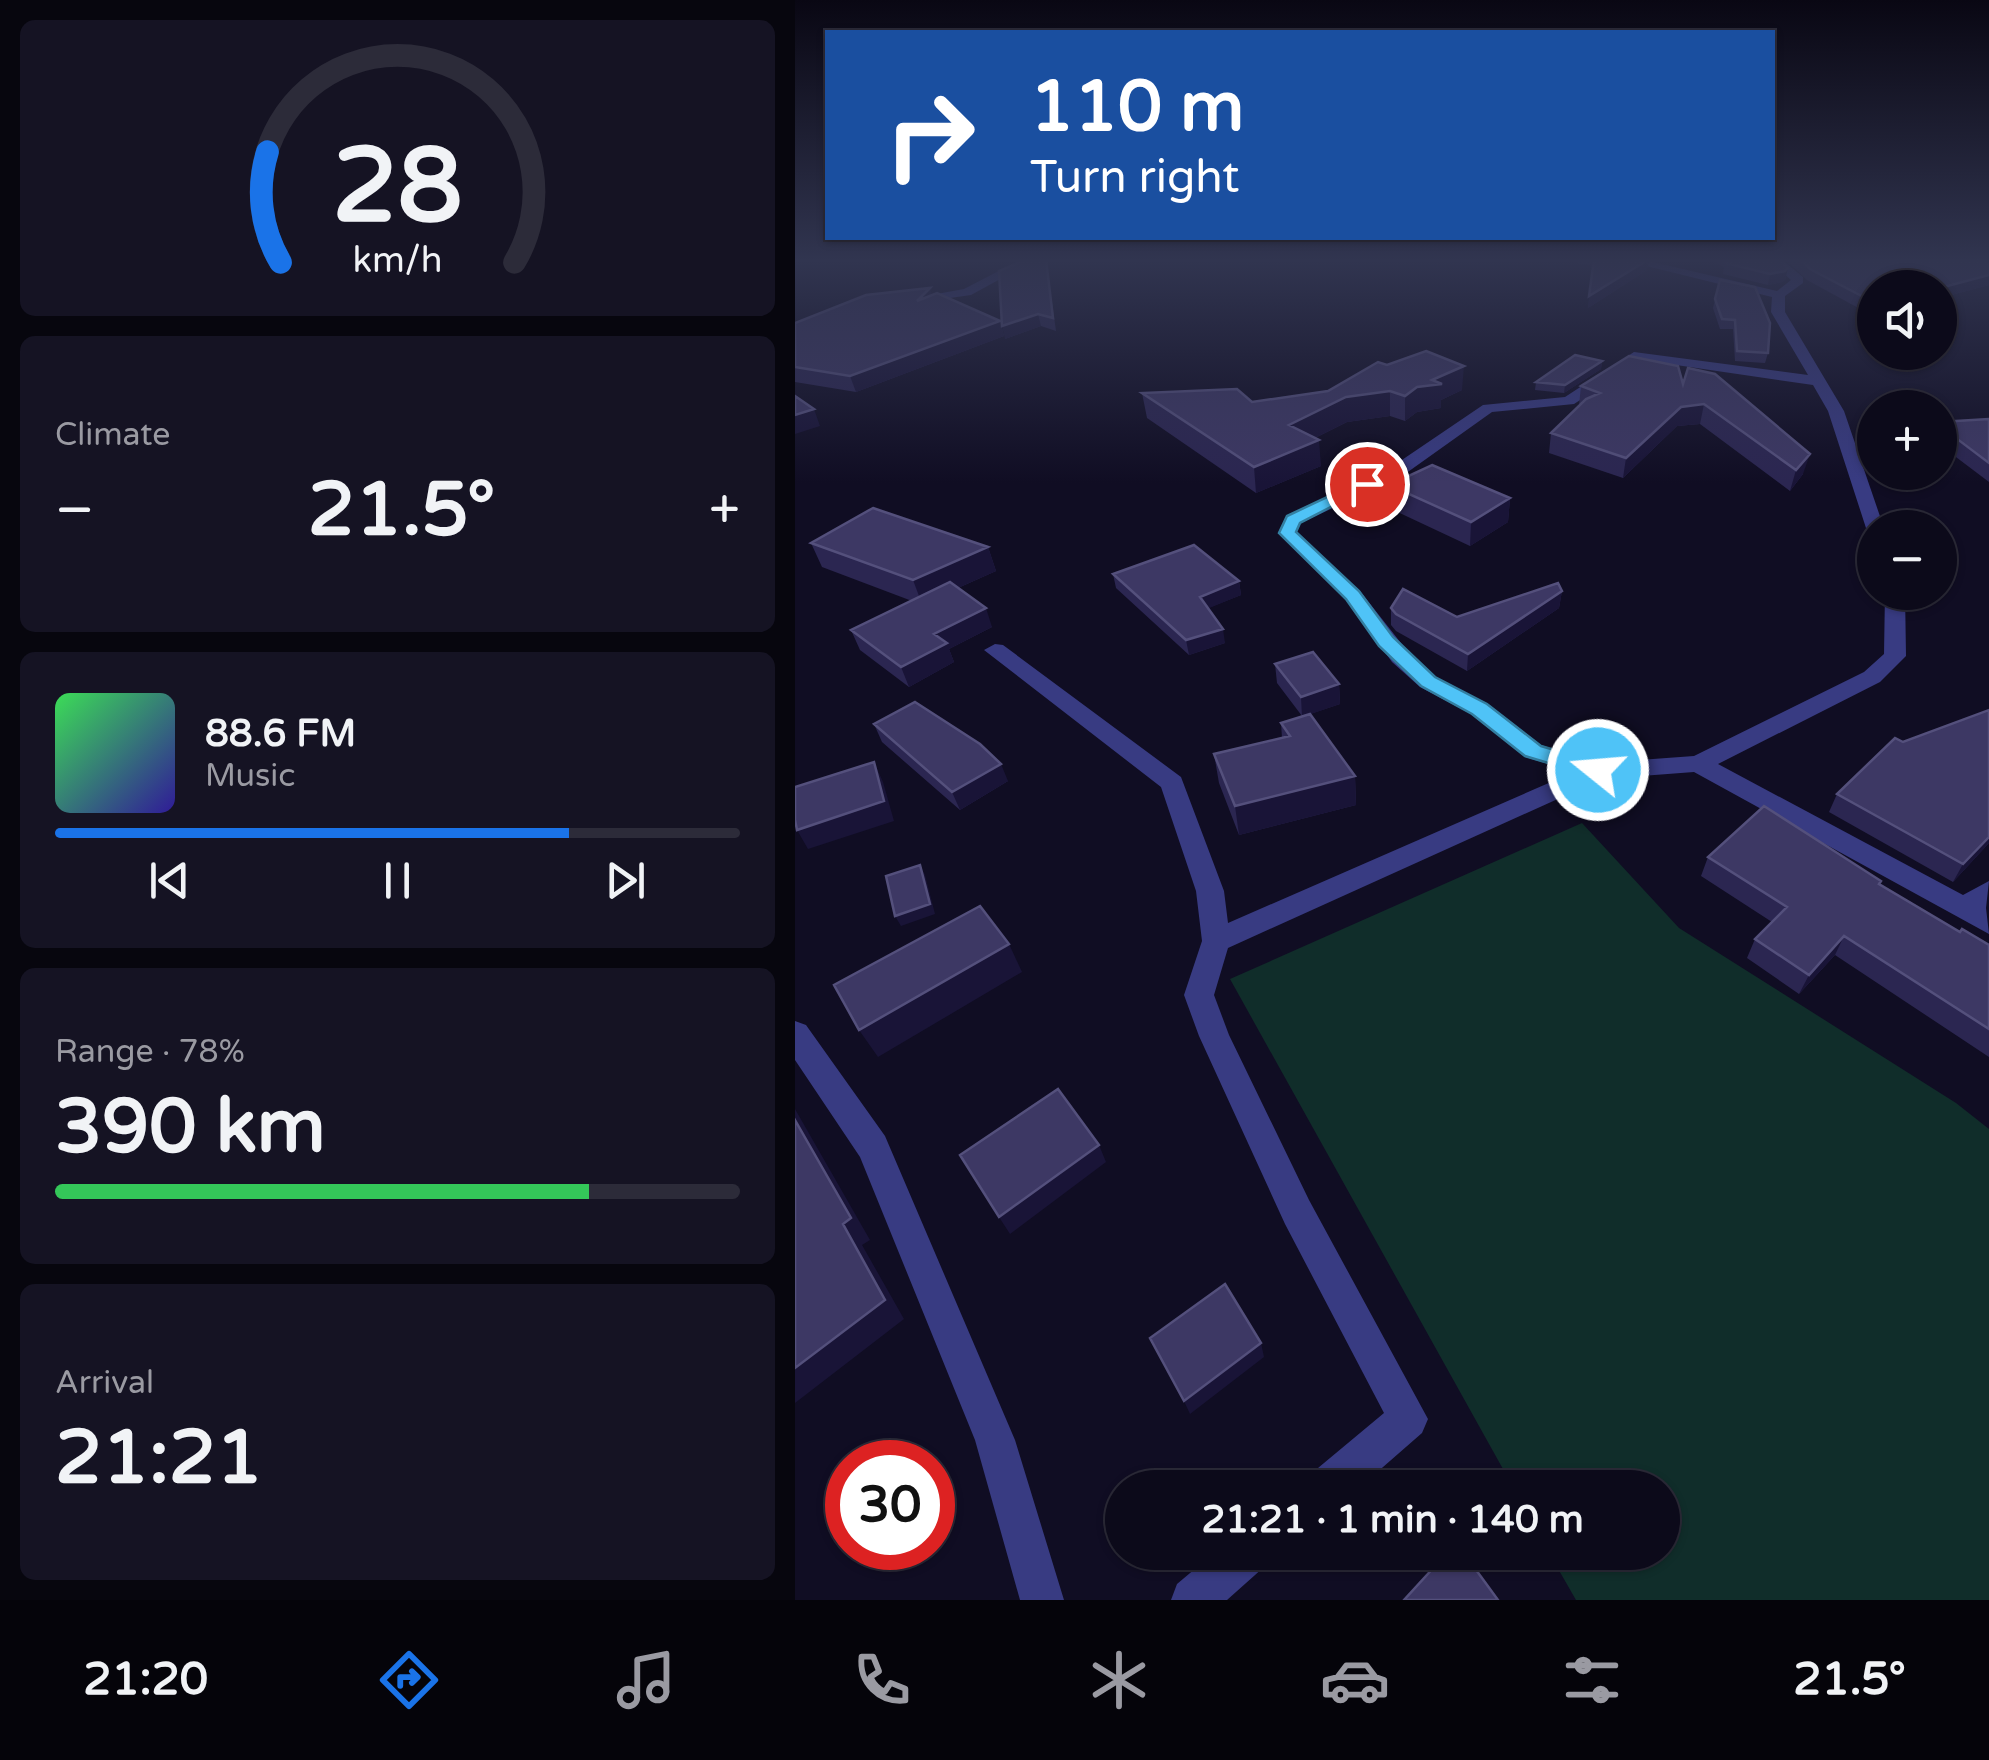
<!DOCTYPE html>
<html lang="en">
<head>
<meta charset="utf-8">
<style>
  body { margin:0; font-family:"Varela Round",sans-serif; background:#151323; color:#f1f3f6; height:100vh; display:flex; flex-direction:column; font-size:38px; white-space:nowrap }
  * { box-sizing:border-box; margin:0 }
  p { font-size:32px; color:#9a9aa2 }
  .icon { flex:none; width:55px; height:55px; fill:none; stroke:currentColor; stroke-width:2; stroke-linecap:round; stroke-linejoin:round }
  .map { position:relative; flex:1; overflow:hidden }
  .side { display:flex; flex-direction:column; gap:20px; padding:20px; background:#07060e; width:795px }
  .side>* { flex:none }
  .banner { position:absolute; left:30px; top:30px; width:950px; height:210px; border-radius:0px; box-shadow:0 2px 8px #0004,0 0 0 2px #2c2b39; background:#1a4fa0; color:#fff; overflow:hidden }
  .controls { position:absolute; left:1062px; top:270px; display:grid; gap:20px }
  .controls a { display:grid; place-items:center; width:100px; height:100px; border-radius:50%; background:#0c0a1a; box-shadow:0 2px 8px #0004,0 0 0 2px #2c2b39; font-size:50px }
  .speed { position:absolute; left:30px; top:1440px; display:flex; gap:20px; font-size:50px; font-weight:700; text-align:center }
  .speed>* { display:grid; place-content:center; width:130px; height:130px; border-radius:50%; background:#0c0a1a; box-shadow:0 2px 8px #0004,0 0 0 2px #2c2b39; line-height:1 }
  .speed .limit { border:15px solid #d22; background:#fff; color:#111 }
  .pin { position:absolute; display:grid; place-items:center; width:85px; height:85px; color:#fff; margin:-42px; border:5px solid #fff; border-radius:50%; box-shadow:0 2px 10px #0007 }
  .me { position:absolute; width:110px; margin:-55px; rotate:287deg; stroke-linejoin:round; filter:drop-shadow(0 0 8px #0008) }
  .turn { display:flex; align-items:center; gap:35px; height:210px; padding:0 40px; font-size:45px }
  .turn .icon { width:130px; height:130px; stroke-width:2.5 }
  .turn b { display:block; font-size:70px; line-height:85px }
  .big { font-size:75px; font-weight:800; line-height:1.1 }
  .side .tile { flex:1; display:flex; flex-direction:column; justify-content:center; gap:15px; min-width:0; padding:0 35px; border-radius:15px; background:#151323 }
  .side .dial { align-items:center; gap:0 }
  .dial svg { height:260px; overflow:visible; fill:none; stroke:#2c2b39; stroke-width:7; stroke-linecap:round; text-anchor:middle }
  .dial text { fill:#f1f3f6; stroke:none }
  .song { display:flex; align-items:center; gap:30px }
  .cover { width:120px; height:120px; border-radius:15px; background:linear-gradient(135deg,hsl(130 70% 55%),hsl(250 70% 35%)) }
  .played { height:10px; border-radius:5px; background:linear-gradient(90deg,#1a73e8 75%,#2c2b39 75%) }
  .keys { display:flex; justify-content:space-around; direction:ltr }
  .heat { display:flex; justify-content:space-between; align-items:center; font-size:55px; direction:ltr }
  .charge { height:15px; border-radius:8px; background:linear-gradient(90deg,#34c759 78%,#2c2b39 0) }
  .trip { position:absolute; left:310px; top:1470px; width:575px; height:100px; border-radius:50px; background:#0c0a1a; box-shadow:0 2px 8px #0004,0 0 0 2px #2c2b39; font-weight:800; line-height:100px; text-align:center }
  .menu { display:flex; height:160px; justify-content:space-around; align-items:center; background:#05040a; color:#9a9aa2 }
  .menu .icon { width:70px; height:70px }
  .menu .current { color:#1a73e8 }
  .menu b { font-size:45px; color:#f1f3f6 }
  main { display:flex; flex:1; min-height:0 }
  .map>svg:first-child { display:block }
  .green { fill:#102d2a }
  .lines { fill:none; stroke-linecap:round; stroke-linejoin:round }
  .minor { fill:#383b82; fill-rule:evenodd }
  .wall { fill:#2b2651 }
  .shaded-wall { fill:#191437 }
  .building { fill:#3d3864; stroke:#54507c; stroke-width:2.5 }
  .route { fill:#4fc3f7; stroke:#337fa1; stroke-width:2.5 }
</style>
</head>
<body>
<main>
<section class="side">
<div class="tile dial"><svg viewBox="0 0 100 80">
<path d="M14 69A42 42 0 1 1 86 69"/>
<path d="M14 69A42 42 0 0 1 10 35" stroke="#1a73e8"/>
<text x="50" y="56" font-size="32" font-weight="700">28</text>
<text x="50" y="72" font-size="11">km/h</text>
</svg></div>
<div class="tile"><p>Climate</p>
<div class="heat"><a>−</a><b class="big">21.5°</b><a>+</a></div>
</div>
<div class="tile">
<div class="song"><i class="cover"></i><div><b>88.6 FM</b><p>Music</p></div></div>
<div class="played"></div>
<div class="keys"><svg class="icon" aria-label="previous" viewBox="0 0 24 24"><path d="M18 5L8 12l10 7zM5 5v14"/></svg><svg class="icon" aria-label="pause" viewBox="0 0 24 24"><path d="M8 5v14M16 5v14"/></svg><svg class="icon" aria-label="next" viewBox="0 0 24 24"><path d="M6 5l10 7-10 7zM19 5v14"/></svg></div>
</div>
<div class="tile"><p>Range · 78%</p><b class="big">390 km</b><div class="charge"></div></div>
<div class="tile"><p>Arrival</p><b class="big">21:21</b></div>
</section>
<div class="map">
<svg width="1194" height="1600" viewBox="0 0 1194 1600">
  <rect width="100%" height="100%" fill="#100d23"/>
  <path class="green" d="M787,823L884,928L1161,1103L1194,1129V1600H781L754,1553L868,1552V1488L718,1487L435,979Z"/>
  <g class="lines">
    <path class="minor" d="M227,259H242L176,295L120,303L114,299L169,289Z
      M823,259H845L982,291L996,280L973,259H986L1008,277V283L990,296V312L1049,411L1089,528H1080V534L1071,528L1033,411L1018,385L847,360L779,404L697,412L610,474L506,523L501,533L565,591L613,652L641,677L692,704L746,745L803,763L899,756L1069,672L1089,654L1090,592H1110L1111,656L1085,682L923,764L1168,895L1194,881L1191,908L1194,934L899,772L807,779L433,948L419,995L434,1035L514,1200L633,1419L627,1433L564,1488H511L517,1473L589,1413L490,1224L404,1036L389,995L407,941L401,891L366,787L189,650L200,644L208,645L386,777L429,891L433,923L779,772L730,757L676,714L625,687L597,662L551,599L483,533L492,516L598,466L688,405L770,397L839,352L1013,375L976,312L977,297Z
      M0,1021L11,1025L90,1136L220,1440L269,1600H225L180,1440L65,1157L0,1060Z
      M420,1552H475L469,1567L432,1600H376L382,1584Z"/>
  </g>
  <path class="wall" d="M251,259L261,331L246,326L210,339Z
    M762,259H854L852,270L793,308L798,266Z
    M913,259H983L993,268L990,280L987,282L973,285L928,274L929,267Z
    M990,259H1194V285L1145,298V288H1080V316H1078L1012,280Z
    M925,280L973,353L970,363L940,361L938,329H925L918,308Z
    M137,295L205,321L209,336L61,392L0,382V323Z
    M807,361L806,369L769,393L740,390L741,382Z
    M888,384L1008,474L995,491L905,424L882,426L828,478L754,453L756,433L784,405L786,386Z
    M667,390L646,400V408L622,412L610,421L595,416L552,422L520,438L526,466L461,493L352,418L347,393L457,402L533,391Z
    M1194,419V482L1145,445V422Z
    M594,485L715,498L713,522L675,546L594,508Z
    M16,543L193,547L201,571L163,588L197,627L154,649L159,662L114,687L65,650L56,630L117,601L27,567Z
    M318,574L444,581L446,595L413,608L430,643L394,655L321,588Z
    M767,591L764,608L672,671L601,631L596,625V608L662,617Z
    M480,664L544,684L545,704L515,714L560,776L561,805L444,835L424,783L419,754L487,738L486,723L507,716L482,683Z
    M1194,710V843L1158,882L1034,812L1042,794L1108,742Z
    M79,724L213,781L165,810L87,742Z
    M913,857L1085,885L1165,932L1194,945V1057L1040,955L1004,994L952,958L960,939L977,922L906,876Z"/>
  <path class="shaded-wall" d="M854,259L852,270L793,308L794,296Z
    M993,268L990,280L987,282L973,285L975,274Z
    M1194,275V285L1145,298V288Z
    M135,288L139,303L122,301Z
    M243,314L246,326L210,339L207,326Z
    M205,321L209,336L61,392L55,376Z
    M807,361L806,369L769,393L770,385Z
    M669,366L667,390L646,400V408L622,412L610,421V396L622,387Z
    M595,391V416L552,422L496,450L494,425L551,397Z
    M909,404L905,424L882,426L828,478L831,458L886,407Z
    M19,409L25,426L0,434V415Z
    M524,440L526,466L461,493L459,467Z
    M1015,454L1008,474L995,491L1001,470Z
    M715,498L713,522L675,546L676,522Z
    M193,547L201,571L127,604L118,580Z
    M444,581L446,595L407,611L405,597Z
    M767,591L764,608L672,671L673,654Z
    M191,608L197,627L154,649L159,662L114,687L106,667L139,634Z
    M428,629L430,643L394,655L391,640Z
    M544,684L545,704L507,717L506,697Z
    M79,762L88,782L99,821L13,849L2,830Z
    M206,764L213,781L165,810L157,792Z
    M560,776L561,805L444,835L440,806Z
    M1194,837V843L1158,882L1168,864Z
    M125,865L130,875L140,914L106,926L100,916Z
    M1049,936L1040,955L1004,994L1014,975Z
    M214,944L227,972L83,1057L64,1030Z
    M0,1109L75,1240L67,1245L109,1319L0,1403V1368L48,1224L0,1120Z
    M304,1145L311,1162L215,1234L204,1217Z
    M466,1343L469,1357L395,1414L389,1401Z"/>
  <path class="building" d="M232,259H251L258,318L243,314L207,326L204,271Z
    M799,259H854L794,296Z
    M932,259H983L993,268L990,271L975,274L930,263Z
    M1005,259H1194V275L1145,288H1080V303L1015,269Z
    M925,280L960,287L975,323L973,353L942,351L940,320L927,319L920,299Z
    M135,288L122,301L142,293L205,321L55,376L0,367V323L71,295Z
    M631,351L669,366L637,380L647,384L622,387L610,396L595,391L551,397L494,425L524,440L459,467L347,393L442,389L457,402L533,391L583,362L592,365Z
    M780,355L807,361L770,385L741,382Z
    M834,356L883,366L888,384L893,368L920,374L1015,454L1001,470L909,404L886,407L831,458L756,433L791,399L805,393L786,386Z
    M0,396L19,409L0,415Z
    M1194,419V463L1145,426V422Z
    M637,465L715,498L676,522L594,485Z
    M78,508L193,547L118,580L16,543Z
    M399,545L444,581L405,597L428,629L391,640L318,574Z
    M155,582L191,608L139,634L152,643L106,667L56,630Z
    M763,583L767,591L673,654L601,614L596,608L608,589L662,617Z
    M518,652L544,684L506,697L480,664Z
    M120,702L185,744L206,764L157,792L79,724Z
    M1194,710V837L1168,864L1042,794L1100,738L1108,742Z
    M515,714L560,776L440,806L419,754L495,736L486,723Z
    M79,762L89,801L2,830L0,820V787Z
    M969,806L1086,881L1084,884L1165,932L1167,929L1194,945V1029L1049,936L1014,975L960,939L992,907L913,857Z
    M125,865L135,904L100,916L91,876Z
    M185,906L214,944L64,1030L39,985Z
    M263,1089L304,1145L204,1217L165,1155Z
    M0,1120L56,1218L48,1224L90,1300L0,1368Z
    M430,1284L466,1343L389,1401L355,1338Z
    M653,1552H668L703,1600H609Z"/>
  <linearGradient id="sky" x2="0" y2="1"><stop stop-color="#090713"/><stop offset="0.54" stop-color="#313550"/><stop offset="1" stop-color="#313550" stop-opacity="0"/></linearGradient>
  <rect width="1194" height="483" fill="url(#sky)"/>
  <path class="route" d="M566,481L580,484L505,523L501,532L564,591L598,637L640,677L692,704L746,746L811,765V776L803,778L730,756L677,714L626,686L584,646L551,599L484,533L492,516Z"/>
</svg>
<div class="controls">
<a><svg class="icon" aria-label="sound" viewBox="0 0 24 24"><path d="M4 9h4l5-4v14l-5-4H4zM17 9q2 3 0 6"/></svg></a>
<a>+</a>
<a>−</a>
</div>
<div class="speed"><div class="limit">30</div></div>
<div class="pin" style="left:572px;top:484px;background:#d93025"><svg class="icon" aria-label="arrive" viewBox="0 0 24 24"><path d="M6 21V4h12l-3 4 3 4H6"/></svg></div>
<svg class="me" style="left:803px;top:770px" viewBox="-20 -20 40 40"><circle r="17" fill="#4fc3f7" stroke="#fff" stroke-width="3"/><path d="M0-11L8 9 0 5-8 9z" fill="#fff"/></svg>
<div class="trip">21:21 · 1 min · 140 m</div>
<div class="banner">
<div class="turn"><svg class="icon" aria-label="right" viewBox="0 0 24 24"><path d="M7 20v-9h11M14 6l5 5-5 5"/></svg><div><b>110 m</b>Turn right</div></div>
</div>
</div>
</main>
<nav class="menu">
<b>21:20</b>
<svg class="icon current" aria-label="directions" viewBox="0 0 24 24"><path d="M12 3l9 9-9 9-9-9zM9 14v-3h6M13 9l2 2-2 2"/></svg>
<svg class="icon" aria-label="music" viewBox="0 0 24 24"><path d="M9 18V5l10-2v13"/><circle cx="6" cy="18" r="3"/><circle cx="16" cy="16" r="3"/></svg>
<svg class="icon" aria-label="phone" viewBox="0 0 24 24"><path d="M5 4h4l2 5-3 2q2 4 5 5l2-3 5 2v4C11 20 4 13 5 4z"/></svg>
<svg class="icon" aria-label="climate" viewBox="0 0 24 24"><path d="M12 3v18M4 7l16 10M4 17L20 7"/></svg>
<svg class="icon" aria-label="car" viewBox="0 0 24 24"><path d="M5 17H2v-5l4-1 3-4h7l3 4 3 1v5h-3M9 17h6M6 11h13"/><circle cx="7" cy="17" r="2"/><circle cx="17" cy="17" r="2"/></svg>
<svg class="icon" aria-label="filters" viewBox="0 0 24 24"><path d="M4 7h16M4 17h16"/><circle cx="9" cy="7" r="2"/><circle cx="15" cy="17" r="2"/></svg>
<b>21.5°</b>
</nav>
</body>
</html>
